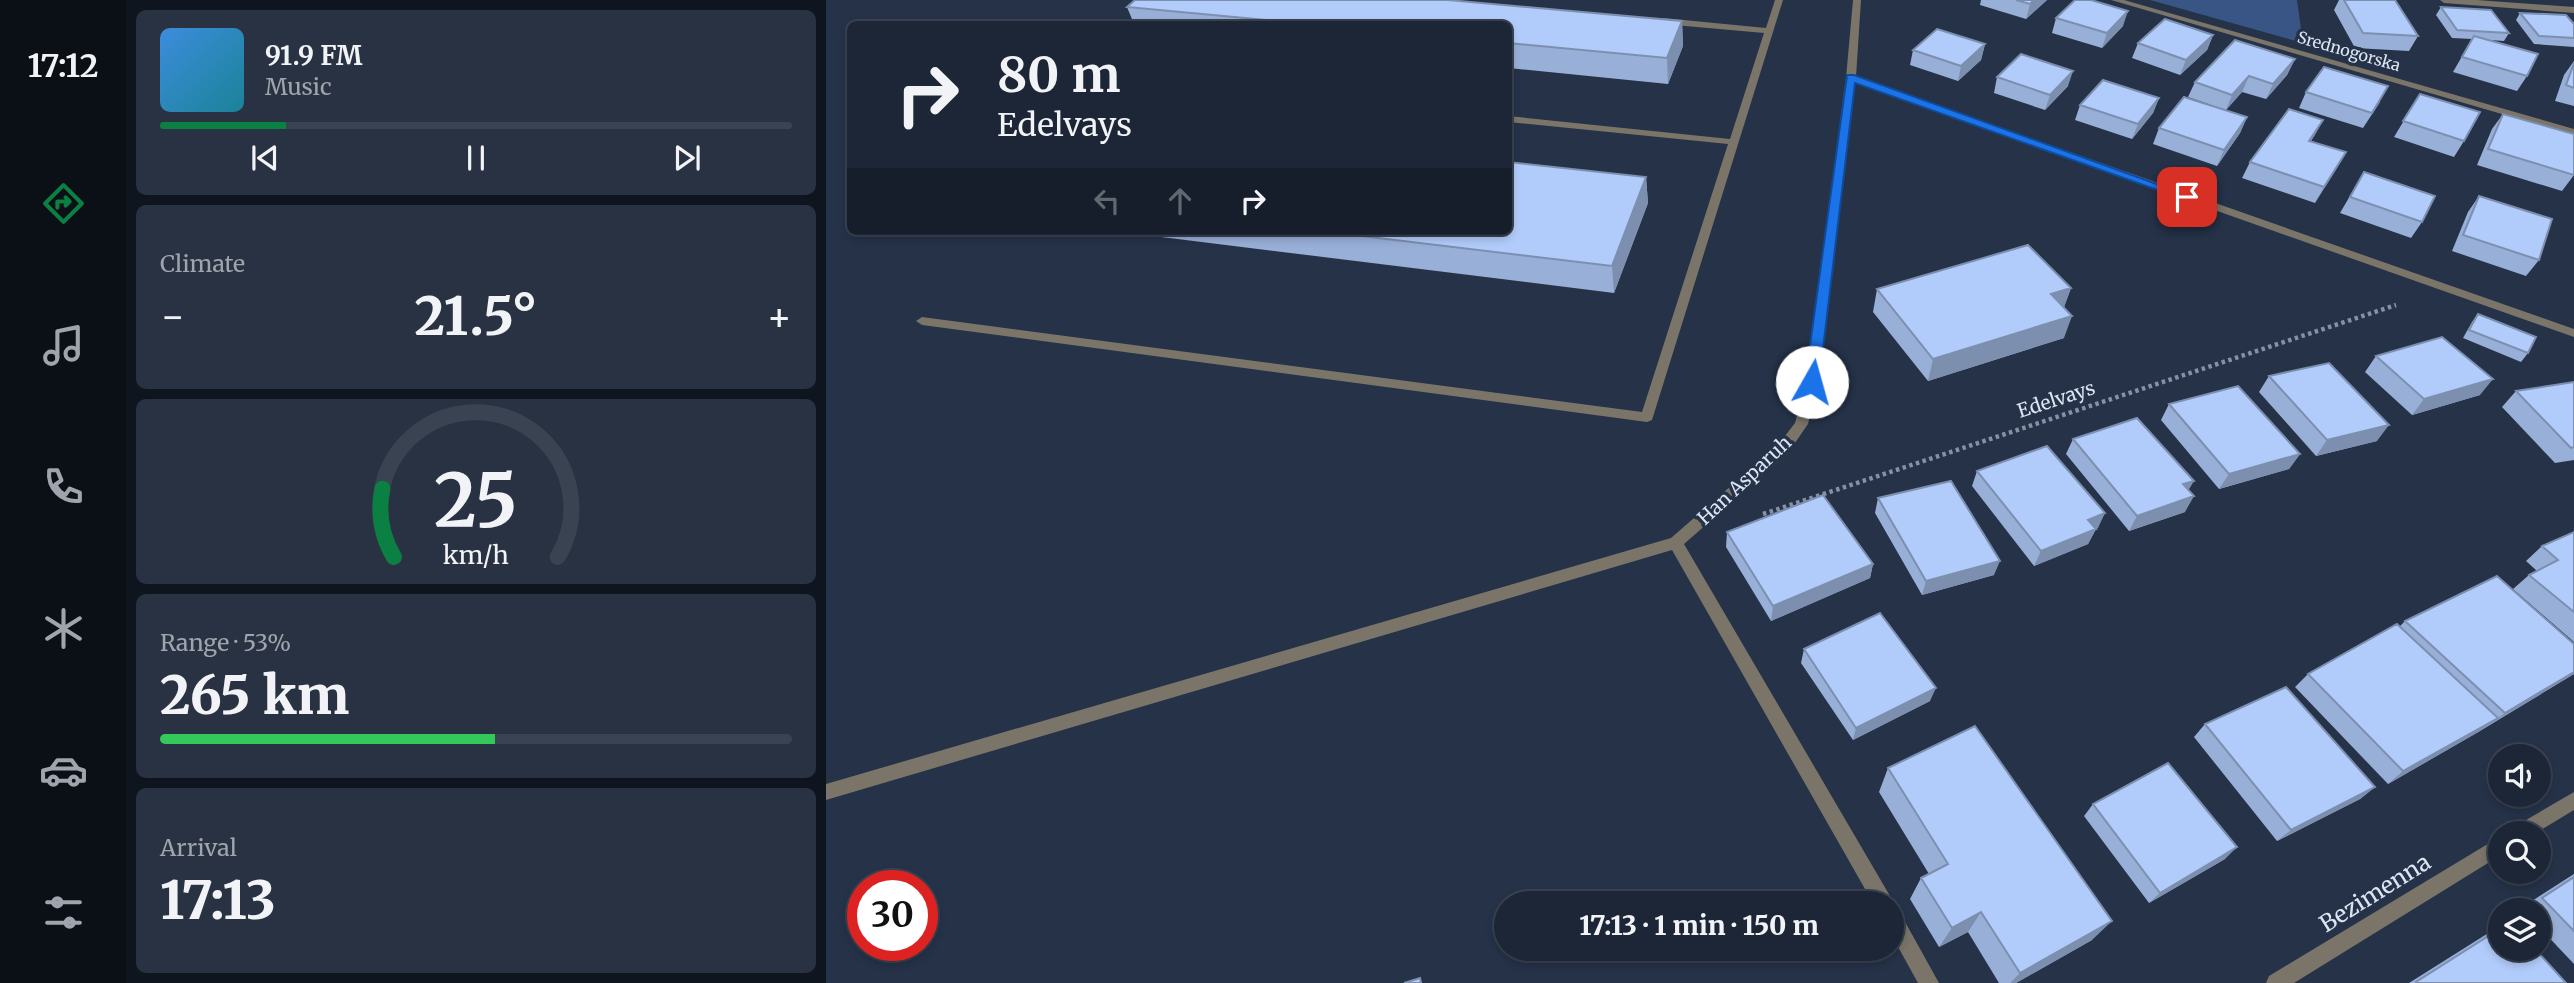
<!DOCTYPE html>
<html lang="en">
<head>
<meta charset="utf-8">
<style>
  body { margin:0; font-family:Merriweather,serif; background:#293242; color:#f1f3f6; height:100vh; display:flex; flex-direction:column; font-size:26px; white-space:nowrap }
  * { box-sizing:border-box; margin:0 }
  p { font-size:23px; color:#a0a5ad }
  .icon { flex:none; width:38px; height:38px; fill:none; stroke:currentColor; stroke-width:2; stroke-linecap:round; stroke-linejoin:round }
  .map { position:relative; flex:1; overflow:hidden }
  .side { display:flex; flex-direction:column; gap:10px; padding:10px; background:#0f151e; width:700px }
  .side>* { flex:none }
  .guide { position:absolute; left:21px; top:21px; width:665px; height:214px; border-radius:10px; box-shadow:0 4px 10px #0003,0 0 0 2px #3a4351; background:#1c2636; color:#f1f3f6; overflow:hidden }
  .tools { position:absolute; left:1662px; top:744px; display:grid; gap:14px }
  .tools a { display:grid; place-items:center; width:63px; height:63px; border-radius:50%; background:#1c2636; box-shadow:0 4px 10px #0003,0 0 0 2px #3a4351; font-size:35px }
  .speed { position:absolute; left:21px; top:870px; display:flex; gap:14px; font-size:35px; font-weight:700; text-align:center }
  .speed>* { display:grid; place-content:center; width:91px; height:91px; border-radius:50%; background:#1c2636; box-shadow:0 4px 10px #0003,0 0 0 2px #3a4351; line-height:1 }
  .speed .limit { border:10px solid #d22; background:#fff; color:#111 }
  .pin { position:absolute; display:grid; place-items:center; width:60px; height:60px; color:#fff; margin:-30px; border-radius:14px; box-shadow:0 4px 10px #0006 }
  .me { position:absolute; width:77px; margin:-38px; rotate:7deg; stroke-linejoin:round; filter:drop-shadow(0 0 5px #0008) }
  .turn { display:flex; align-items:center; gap:24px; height:147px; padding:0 35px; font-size:32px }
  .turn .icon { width:91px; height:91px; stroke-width:2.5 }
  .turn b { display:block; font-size:49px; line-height:60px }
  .lanes { display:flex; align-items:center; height:66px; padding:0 35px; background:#0003; justify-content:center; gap:35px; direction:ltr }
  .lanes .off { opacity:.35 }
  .big { font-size:52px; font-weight:800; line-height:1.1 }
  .side .widget { flex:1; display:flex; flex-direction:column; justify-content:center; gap:10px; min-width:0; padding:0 24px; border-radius:10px; background:#293242 }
  .side .dial { align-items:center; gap:0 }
  .dial svg { height:182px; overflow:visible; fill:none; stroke:#3a4351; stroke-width:7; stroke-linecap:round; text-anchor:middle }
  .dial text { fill:#f1f3f6; stroke:none }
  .song { display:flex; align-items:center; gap:21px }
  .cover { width:84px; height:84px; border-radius:10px; background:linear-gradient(135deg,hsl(210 70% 55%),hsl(190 70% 35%)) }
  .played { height:7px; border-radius:4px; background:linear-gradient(90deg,#0b8043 20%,#3a4351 20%) }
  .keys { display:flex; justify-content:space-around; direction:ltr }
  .heat { display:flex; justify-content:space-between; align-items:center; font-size:38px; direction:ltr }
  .charge { height:10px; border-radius:5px; background:linear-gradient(90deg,#34c759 53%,#3a4351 0) }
  .trip { position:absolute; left:668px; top:891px; width:410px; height:70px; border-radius:35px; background:#1c2636; box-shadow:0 4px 10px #0003,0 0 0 2px #3a4351; font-weight:800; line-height:70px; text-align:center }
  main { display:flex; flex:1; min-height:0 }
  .dock { display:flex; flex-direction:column; width:126px; justify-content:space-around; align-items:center; background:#0b0f16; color:#a0a5ad }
  .dock .icon { width:49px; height:49px }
  .dock .current { color:#0b8043 }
  .dock b { font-size:32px; color:#f1f3f6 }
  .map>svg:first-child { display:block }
  .green { fill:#385586 }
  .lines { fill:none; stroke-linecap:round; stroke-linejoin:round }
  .path { stroke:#8691a2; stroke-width:4.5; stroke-dasharray:3.5 3.5; stroke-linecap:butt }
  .lane { fill:#7a7568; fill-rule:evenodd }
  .street { fill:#7a7568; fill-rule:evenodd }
  .wall { fill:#98afd7 }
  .shaded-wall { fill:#7c8faf }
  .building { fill:#b1ccfa; stroke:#7c8faf; stroke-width:2 }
  .route { fill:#1a73e8; stroke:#114b97; stroke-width:2 }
  .labels { text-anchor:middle; stroke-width:7; stroke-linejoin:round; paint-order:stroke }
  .far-street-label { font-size:16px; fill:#dce5f3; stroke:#253248 }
  .street-label { font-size:19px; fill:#dce5f3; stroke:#253248 }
  .near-street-label { font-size:23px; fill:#dce5f3; stroke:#253248 }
</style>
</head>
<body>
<main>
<nav class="dock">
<b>17:12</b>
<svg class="icon current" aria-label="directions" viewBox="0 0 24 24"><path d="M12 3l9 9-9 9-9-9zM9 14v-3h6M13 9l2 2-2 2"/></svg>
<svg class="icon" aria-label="music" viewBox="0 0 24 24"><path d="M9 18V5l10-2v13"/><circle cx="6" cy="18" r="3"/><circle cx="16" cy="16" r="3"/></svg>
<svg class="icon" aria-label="phone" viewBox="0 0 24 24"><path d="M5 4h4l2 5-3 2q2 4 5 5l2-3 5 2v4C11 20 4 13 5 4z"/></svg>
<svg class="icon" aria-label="climate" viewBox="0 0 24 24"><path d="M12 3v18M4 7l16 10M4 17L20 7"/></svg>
<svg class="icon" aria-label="car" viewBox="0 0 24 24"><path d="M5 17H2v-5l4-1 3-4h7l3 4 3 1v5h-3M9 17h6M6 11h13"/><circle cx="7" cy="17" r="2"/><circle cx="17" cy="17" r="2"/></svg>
<svg class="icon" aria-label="filters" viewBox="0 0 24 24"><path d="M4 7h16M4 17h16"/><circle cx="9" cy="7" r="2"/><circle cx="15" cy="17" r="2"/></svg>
</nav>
<section class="side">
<div class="widget">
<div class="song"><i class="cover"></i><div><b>91.9 FM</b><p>Music</p></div></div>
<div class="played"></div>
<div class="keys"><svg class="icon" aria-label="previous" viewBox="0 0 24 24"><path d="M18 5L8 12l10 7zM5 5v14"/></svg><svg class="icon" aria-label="pause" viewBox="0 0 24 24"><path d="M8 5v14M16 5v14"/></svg><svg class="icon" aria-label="next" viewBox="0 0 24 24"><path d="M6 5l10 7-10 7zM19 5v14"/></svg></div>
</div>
<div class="widget"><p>Climate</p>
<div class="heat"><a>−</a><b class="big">21.5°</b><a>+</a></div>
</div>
<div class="widget dial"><svg viewBox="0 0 100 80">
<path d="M14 69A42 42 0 1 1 86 69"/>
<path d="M14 69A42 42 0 0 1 9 39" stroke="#0b8043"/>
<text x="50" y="56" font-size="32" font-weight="700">25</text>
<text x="50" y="72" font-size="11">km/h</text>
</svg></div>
<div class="widget"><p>Range · 53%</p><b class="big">265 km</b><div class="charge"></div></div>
<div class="widget"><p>Arrival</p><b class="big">17:13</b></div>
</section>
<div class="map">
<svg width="1748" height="983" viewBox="0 0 1748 983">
  <rect width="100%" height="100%" fill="#253248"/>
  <path class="green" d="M1324,0H1471L1477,43Z"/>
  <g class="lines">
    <path class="path" d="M937,514L1570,305"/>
    <path class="lane" d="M949,0H957L826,420L821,422L96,325L90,321L96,317L816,412L902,144L682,122V116L904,139L938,33L837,24L833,21L837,18L940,28Z"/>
    <path class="street" d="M1027,0H1035L1030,77L1748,329V337L1029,83L992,382L982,424L962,453L858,544L1064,896L1066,903V904L1047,903L846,550L0,800V784L845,538L952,445L969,423L980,382L1020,78Z
      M1285,0H1298L1748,129V135Z
      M1614,0H1651L1748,7V13L1618,3Z
      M1748,792V810L1710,833H1685L1688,827Z
      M1675,836V855L1468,983H1440L1443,976Z
      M1066,909L1073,911L1113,983H1092L1066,936Z"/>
  </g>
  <path class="wall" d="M1155,0H1221L1200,19L1154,5Z
    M1513,0H1569L1592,36L1583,51L1529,48L1508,10Z
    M301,7L856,21L857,46L842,84L682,68V24H308Z
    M1615,7L1683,33L1678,41L1663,40L1701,76L1691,91L1627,72L1646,39L1626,38L1610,15Z
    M1694,13L1748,24V47L1708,44L1690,20Z
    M1230,18L1297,26L1276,48L1226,33Z
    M1387,35L1381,50L1354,75L1306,58L1312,43Z
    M1159,44L1155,60L1132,81L1084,65L1087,50Z
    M1469,59L1461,75L1440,99L1416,92L1400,110L1362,97L1369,82Z
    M1748,61V106L1729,101L1738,75Z
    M1171,77L1242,86L1219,110L1168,93Z
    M1480,92L1554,102L1537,128L1473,108Z
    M1594,94L1638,141L1628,157L1568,137Z
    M1333,98L1327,113L1306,139L1249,120L1254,105Z
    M1677,114L1748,175L1736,191L1651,165L1666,129Z
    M1421,117L1414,133L1391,166L1327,144L1333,128Z
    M1497,120L1485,141L1520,152L1489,203L1416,178L1424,162Z
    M1538,172L1596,222L1585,238L1514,213Z
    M820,177L822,203L788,293L287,231H682Z
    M1653,196L1713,260L1700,276L1626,251L1642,212Z
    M1245,288L1238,307V338L1102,381L1047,312L1051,289Z
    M1652,314L1702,353L1695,362L1637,338L1646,322Z
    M1550,356L1654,395L1586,415L1539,372Z
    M1443,376L1551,441L1490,456L1433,392Z
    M1748,382V460L1729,463L1676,407L1690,391Z
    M1343,404L1474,454L1463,469L1393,489L1335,420Z
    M1247,439L1363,490L1359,512L1303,531L1240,454Z
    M1151,471L1272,528L1270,529L1262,544L1208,566L1146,486Z
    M1052,498L1168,575L1096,595L1049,513Z
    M901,532L1047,564L1044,578L945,621L900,547Z
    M1748,532V642L1687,589L1703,575L1711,571L1700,561L1716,546Z
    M1579,621L1748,644V674L1654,731L1562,784L1469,687L1482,674L1574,626Z
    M978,649L1104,701L1027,740L975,663Z
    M1379,724L1549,787L1534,799L1451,841L1368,737Z
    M1062,768L1266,940L1190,983H1173L1142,932L1113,947L1084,899L1095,878L1103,874L1053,792Z
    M1267,804L1399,859L1323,903L1258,816Z
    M1748,874V964L1713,927V910H1697L1695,908Z
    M1675,927V948L1740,983H1583L1664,932Z"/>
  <path class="shaded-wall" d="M1208,0H1221L1200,19L1204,4Z
    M1302,11L1297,26L1276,48L1281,33Z
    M856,21L857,46L842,84L841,58Z
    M1387,35L1381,50L1354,75L1360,60Z
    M1159,44L1155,60L1132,81L1135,66Z
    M1469,59L1461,75L1440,99L1447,84Z
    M1247,71L1242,86L1219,110L1224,95Z
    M1423,76L1416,92L1400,110L1406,95Z
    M1333,98L1327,113L1306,139L1312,124Z
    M1421,117L1414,133L1391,166L1398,150Z
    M1497,120L1489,135L1475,156L1483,141Z
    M1520,152L1511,168L1489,203L1498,187Z
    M820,177L822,203L788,293L786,266Z
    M1245,288L1237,310L1225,294Z
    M1246,316L1238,338L1102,381L1107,359Z
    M1667,379L1654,395L1586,415L1598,399Z
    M1563,425L1551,441L1490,456L1501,440Z
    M1474,454L1463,469L1393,489L1403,474Z
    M1368,481L1359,496L1357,484Z
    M1368,496L1359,512L1303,531L1311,516Z
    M1279,513L1272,528L1254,535L1262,520Z
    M1270,529L1262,544L1208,566L1215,551Z
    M1174,561L1168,575L1096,595L1100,581Z
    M1047,564L1044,578L945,621L947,606Z
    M1748,672V674L1661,726L1679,713Z
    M1110,688L1104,701L1027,740L1030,728Z
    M1672,718L1654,731L1562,784L1577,771Z
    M1549,787L1534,799L1451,841L1465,830Z
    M1411,847L1399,859L1323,903L1334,893Z
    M1155,912L1142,932L1113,947L1126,928Z
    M1286,921L1266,940L1190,983H1184L1194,973Z"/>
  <path class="building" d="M309,0H622L856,21L841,58L682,43V24H484L301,7Z
    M1190,0H1208L1204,4Z
    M1249,0H1265L1302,11L1281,33L1230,18Z
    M1518,0H1569L1592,36L1537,33Z
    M1615,7L1665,10L1683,33L1631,30Z
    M1694,13L1740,15L1748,24V38L1713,36Z
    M1339,19L1387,35L1360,60L1312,43Z
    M1111,29L1159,44L1135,66L1087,50Z
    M1648,36L1712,54L1701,76L1636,57Z
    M1409,40L1469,59L1447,84L1423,76L1406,95L1369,82Z
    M1195,54L1247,71L1224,95L1171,77Z
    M1748,63V88L1740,85Z
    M1498,67L1562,86L1546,113L1480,92Z
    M1277,80L1333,98L1312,124L1254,105Z
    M1594,94L1654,112L1638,141L1577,121Z
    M1358,97L1421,117L1398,150L1333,128Z
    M1463,109L1497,120L1483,141L1520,152L1498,187L1424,162Z
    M1677,114L1748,134V175L1662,149Z
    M682,162L820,177L786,266L494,231H682Z
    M1538,172L1609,196L1596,222L1524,197Z
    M1653,196L1726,219L1713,260L1637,235Z
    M1202,245L1245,288L1225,294L1246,316L1107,359L1051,289Z
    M1652,314L1710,337L1702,353L1643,330Z
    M1616,337L1667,379L1598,399L1550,356Z
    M1503,363L1563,425L1501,440L1443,376Z
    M1748,382V447L1745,448L1690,391Z
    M1412,386L1474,454L1403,474L1343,404Z
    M1311,418L1368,481L1357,484L1368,496L1311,516L1247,439Z
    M1221,446L1279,513L1262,520L1270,529L1215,551L1151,471Z
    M1125,481L1174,561L1100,581L1052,498Z
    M997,495L1047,564L947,606L901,532Z
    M1748,532V612L1703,575L1732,560L1716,546Z
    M1671,576L1748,644V672L1679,713L1579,621Z
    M1054,613L1110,688L1030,728L978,649Z
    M1571,624L1672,718L1577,771L1482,674Z
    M1460,687L1549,787L1465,830L1379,724Z
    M1149,726L1286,921L1194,973L1155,912L1126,928L1095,878L1122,864L1062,768Z
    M1342,763L1411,847L1334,893L1267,804Z
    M1748,877V931L1716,898Z
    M1675,928V948H1708L1740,983H1591L1590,982Z
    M594,978L595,983H578Z"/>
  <path class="route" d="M1021,75H1028L1367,197L1357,199L1029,83L993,382L991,386H981L979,382Z"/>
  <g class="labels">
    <g class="far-street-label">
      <text transform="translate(1523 51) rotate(16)" y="6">Srednogorska</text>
    </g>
    <g class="street-label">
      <text transform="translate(1230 399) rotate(-18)" y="7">Edelvays</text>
      <text transform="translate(918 480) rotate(-43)" y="7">Han Asparuh</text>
    </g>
    <g class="near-street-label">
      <text transform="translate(1549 893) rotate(-32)" y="8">Bezimenna</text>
    </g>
  </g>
</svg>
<div class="tools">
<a><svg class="icon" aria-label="sound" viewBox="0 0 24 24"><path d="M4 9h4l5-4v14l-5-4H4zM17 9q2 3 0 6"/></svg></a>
<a><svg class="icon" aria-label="search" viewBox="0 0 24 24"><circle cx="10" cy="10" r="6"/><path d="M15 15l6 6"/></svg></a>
<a><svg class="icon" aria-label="layers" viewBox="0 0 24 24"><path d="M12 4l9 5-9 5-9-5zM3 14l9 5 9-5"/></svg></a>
</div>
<div class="speed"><div class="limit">30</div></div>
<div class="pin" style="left:1361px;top:197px;background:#d93025"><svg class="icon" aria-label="arrive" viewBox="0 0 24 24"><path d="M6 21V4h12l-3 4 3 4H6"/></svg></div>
<svg class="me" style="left:986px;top:382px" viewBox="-20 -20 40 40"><circle r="19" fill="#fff"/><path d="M0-13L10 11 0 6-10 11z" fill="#1a73e8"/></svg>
<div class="trip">17:13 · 1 min · 150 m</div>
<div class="guide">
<div class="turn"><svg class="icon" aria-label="right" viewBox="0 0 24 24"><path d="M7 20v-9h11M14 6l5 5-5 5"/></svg><div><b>80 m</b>Edelvays</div></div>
<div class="lanes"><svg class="icon off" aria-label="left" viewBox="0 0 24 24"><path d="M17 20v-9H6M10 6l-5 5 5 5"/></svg><svg class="icon off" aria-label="ahead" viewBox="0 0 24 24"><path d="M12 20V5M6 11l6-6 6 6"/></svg><svg class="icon" aria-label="right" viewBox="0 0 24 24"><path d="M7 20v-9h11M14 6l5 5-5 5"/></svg></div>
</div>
</div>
</main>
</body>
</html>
